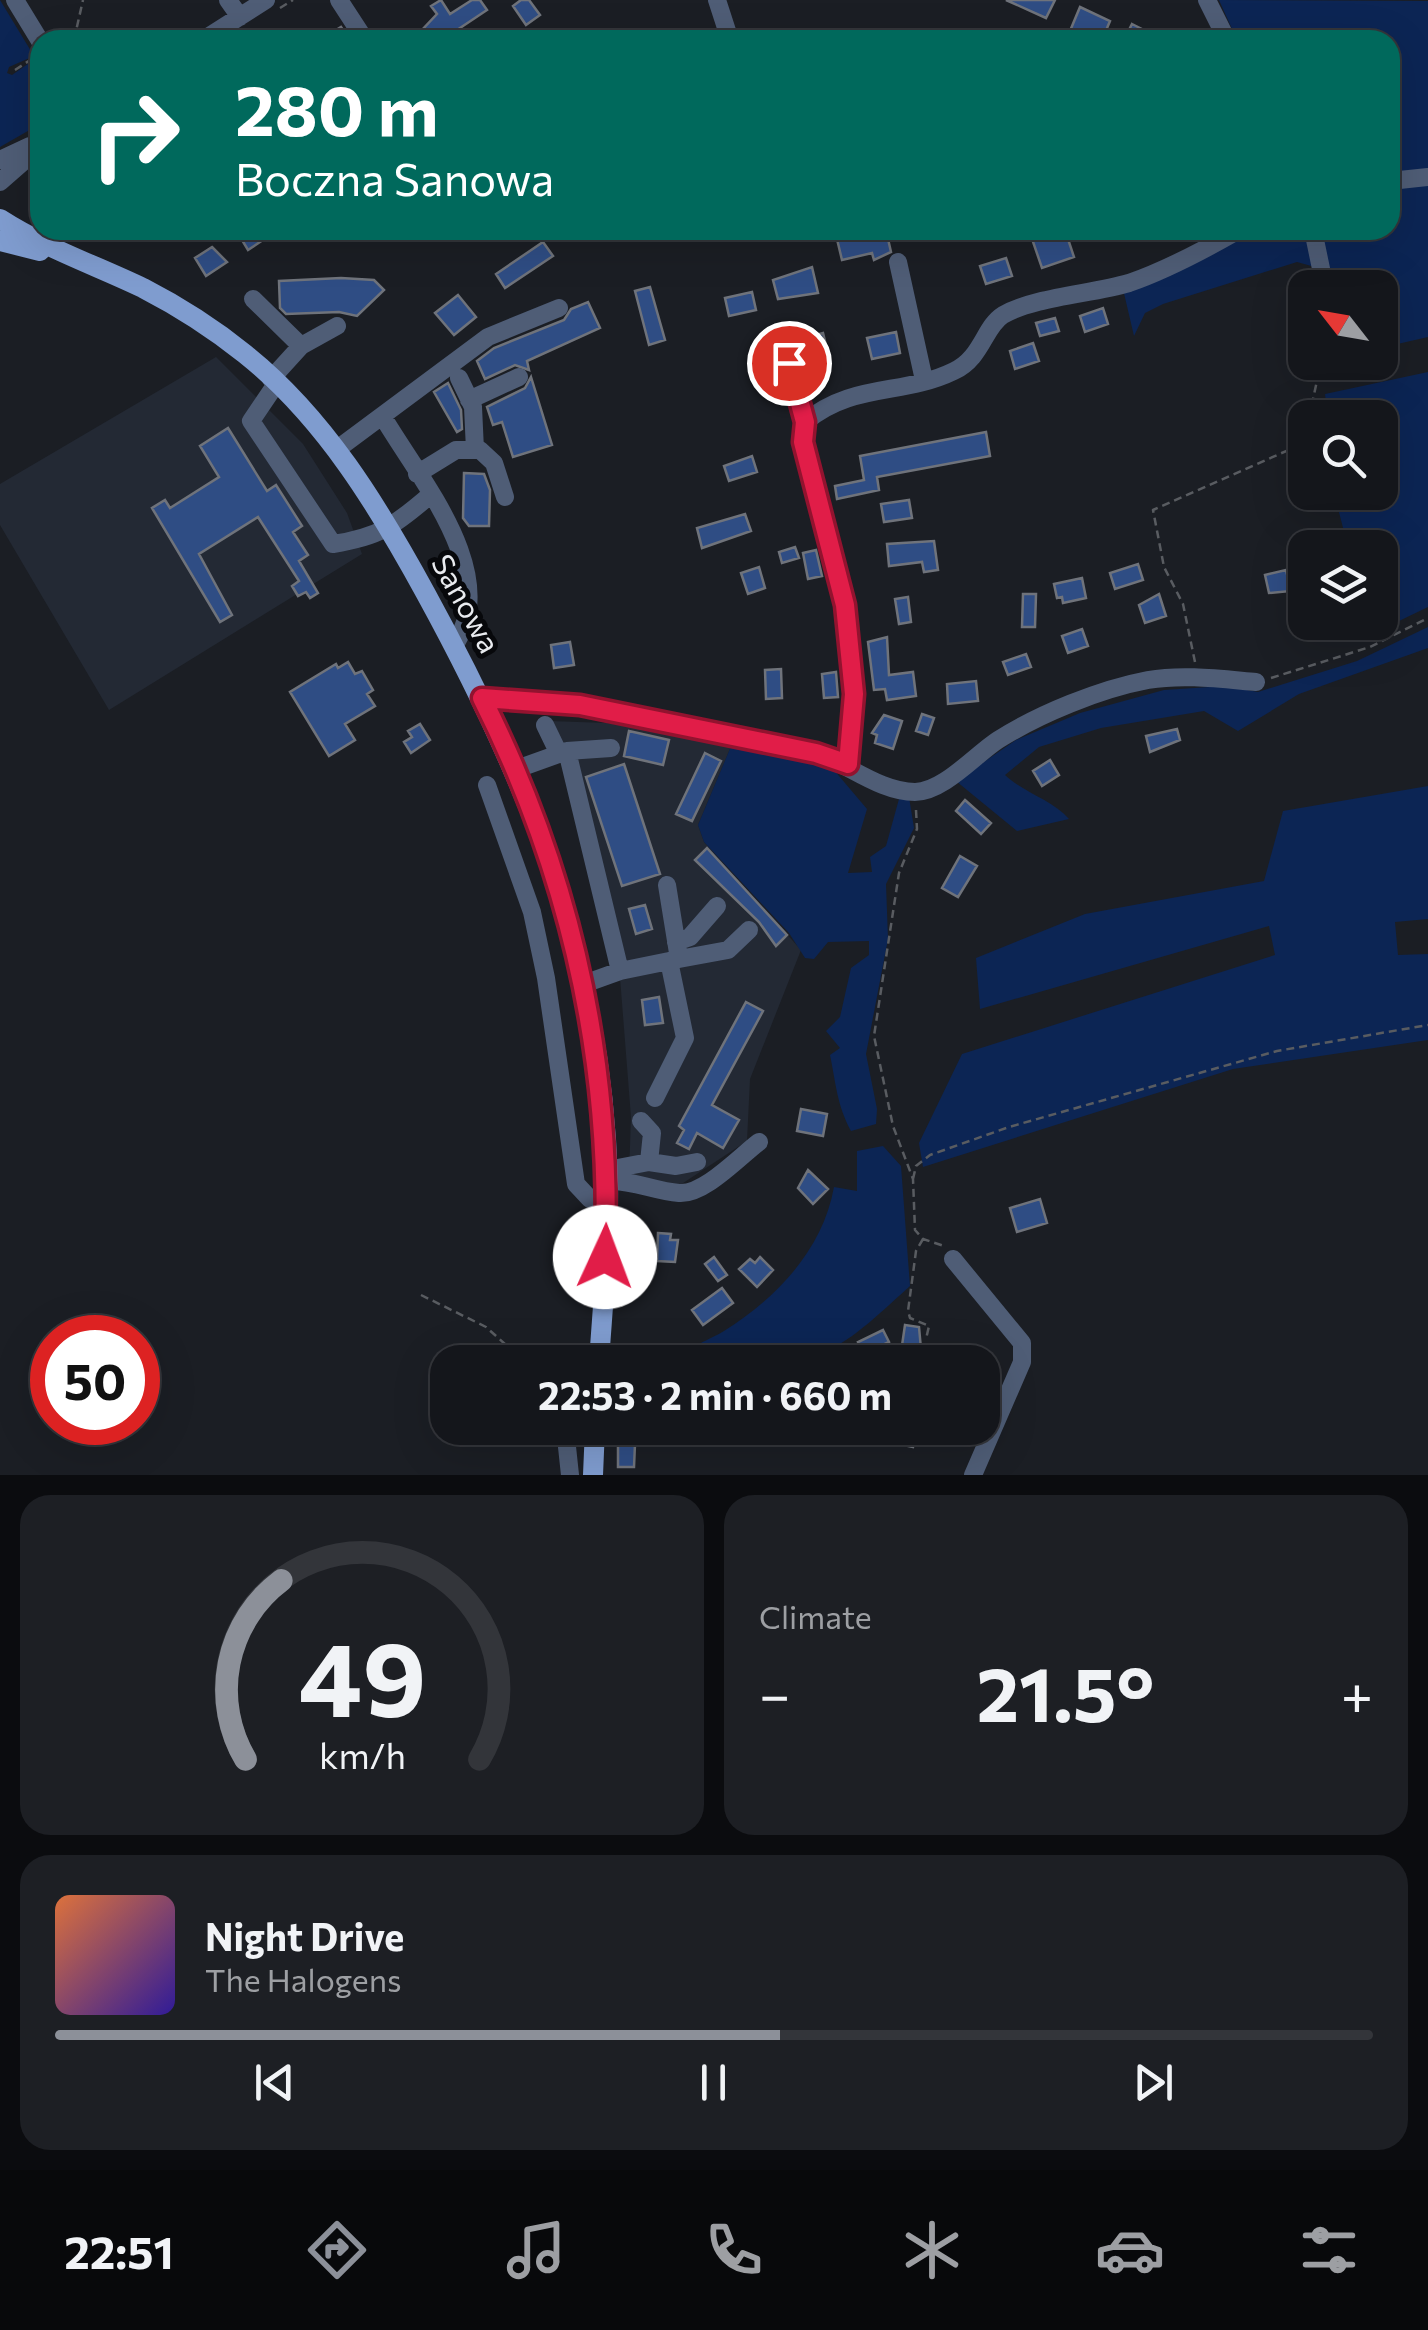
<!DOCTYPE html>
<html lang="en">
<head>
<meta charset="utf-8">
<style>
  body { margin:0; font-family:Commissioner,sans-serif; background:#1d1f24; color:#f1f3f6; height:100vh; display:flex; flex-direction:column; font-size:38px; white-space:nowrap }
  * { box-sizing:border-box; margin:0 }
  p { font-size:32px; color:#9d9fa3 }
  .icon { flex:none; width:55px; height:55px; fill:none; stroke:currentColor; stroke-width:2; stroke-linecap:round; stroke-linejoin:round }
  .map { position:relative; height:1475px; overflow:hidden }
  .panel { display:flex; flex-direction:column; gap:20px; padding:20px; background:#0b0c0f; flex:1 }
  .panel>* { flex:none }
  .guide { position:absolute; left:30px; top:30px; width:1370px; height:210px; border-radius:30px; box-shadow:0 10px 40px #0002,0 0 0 2px #33353a; background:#00695c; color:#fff; overflow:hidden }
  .needle { width:65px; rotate:301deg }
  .fabs { position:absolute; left:1288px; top:270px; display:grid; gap:20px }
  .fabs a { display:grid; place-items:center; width:110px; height:110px; border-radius:20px; background:#14161b; box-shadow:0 10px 40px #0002,0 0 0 2px #33353a; font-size:50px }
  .speed { position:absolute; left:30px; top:1315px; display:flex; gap:20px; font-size:50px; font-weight:700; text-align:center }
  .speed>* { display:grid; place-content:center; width:130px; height:130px; border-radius:50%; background:#14161b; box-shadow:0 10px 40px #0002,0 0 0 2px #33353a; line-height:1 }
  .speed .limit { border:15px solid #d22; background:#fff; color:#111 }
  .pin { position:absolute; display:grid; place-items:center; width:85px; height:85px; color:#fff; margin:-42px; border:5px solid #fff; border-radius:50%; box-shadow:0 2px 10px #0007 }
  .me { position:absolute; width:110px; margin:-55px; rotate:2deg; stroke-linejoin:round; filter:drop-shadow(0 0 8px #0008) }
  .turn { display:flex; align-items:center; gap:35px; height:210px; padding:0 40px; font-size:45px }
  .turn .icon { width:130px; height:130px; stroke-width:2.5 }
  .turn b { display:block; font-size:70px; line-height:85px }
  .big { font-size:75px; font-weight:700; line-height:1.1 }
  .panel .tile { flex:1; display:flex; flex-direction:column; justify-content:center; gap:15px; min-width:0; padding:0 35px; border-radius:30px; background:#1d1f24 }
  .panel .dial { align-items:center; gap:0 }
  .dial svg { height:260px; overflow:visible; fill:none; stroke:#33353a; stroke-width:7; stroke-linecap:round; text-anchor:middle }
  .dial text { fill:#f1f3f6; stroke:none }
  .song { display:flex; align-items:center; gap:30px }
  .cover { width:120px; height:120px; border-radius:15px; background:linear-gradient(135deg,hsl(20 70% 55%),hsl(250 70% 35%)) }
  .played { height:10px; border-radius:5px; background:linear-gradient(90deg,#8c9099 55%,#33353a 55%) }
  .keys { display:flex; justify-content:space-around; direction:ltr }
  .heat { display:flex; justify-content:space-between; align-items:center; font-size:55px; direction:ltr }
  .panel .tiles { flex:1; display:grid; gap:20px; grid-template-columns:1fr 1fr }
  .tile:last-child { grid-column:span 2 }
  .trip { position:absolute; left:430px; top:1345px; width:570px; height:100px; border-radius:30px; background:#14161b; box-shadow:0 10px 40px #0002,0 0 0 2px #33353a; font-weight:700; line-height:100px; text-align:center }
  .menu { display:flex; height:160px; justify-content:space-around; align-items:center; background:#08090b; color:#9d9fa3 }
  .menu .icon { width:70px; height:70px }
  .menu .on { color:#8c9099 }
  .menu b { font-size:45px; color:#f1f3f6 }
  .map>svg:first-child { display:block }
  .built { fill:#232934 }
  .green { fill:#0c2554 }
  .building { fill:#2f4d84; stroke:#6f737b; stroke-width:2.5 }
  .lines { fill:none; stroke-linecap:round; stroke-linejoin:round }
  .path { stroke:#595c61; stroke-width:2.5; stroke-dasharray:8 5; stroke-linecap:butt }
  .minor { stroke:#4f5d76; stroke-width:18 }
  .major { stroke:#7f9ccf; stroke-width:20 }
  .route-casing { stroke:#92132f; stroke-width:25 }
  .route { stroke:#e11d48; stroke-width:18 }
  .labels { text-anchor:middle; stroke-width:10; stroke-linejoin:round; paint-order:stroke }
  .street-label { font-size:30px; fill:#e9ebef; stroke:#07080b }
</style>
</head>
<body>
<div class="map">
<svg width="1428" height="1475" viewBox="0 0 1428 1475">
  <rect width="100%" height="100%" fill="#1b1e24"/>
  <path class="built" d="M216,357L303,444L347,513L362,554L109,710L0,525V484Z
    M549,721L607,723L732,744L698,825L704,842L801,950L750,1079L747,1141L677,1187L629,1175L631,1117L618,952Z"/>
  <path class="green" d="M0,0L34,56L9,67L7,73L12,75L35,59L40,67V124L0,147Z
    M1219,0L1428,1V337L1380,348V288L1338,287L1340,274L1297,262L1163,304L1145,313L1134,336L1123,289L1263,230H1390V40H1237Z
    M1428,372V607L1370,635L1367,623L1380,622V548L1348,547L1334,493L1380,492V418L1328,417L1325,394Z
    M1428,627V648L1299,694L1238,731L1204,711L1101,728L1039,747L1005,775C1024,793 1053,800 1069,819L1017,831L956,781L1016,740L1080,713L1164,690L1225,686L1258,692L1357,661Z
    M732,744L828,763L867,809L848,873L872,872L870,857L886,846L899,799L909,797L914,828L886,884L888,939L866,1054L877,1109L876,1124L851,1131C837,1105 836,1084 830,1055L840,1048L826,1031L840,1017L851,968L869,955V941L828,942L814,959L805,958L789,933L704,842L698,825Z
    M1428,786V919L1395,922L1398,955L1428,954V1040L1233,1069L923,1167L919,1143L962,1054L1275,955L1269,926L980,1009L976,958L1085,914L1264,881L1283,811Z
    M883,1146L901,1166L910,1286C884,1309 855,1339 823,1353C782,1372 726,1363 682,1362C692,1343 706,1342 724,1331C777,1298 823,1249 834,1187L857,1191V1151Z"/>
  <path class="building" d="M441,0L450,14L472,0H480L487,10L442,40H428L422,30L437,14L431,6Z
    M521,0H529L540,15L526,25L513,6Z
    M1006,0H1055L1046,18Z
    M1080,7L1110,21L1102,40L1070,31Z
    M1132,24L1164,40H1124Z
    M341,27L350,40H320Z
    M236,230H261L266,238L248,250Z
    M856,230H886L891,252L874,260L872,253L842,260L836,235Z
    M1038,230H1054L1056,237L1066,233L1074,257L1042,268L1030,233Z
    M543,242L553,256L505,288L496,274Z
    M212,247L227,262L206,276L195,258Z
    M1006,258L1012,276L986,284L980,266Z
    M812,267L818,293L778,299L773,280Z
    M341,278L374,280L384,290L357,316L339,312L286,314L280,308L279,281Z
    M650,287L665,340L649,345L635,291Z
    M752,292L756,310L729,316L725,298Z
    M458,295L476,317L454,335L435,313Z
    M588,302L600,328L527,361L529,370L515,365L485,379L477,361L494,348L564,320L571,309Z
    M1103,308L1108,324L1085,332L1080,316Z
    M1055,318L1059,331L1040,336L1036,323Z
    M896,332L900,353L872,359L867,338Z
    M823,333L830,361L811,365L804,338Z
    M1033,343L1039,361L1015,369L1010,351Z
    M531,377L552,445L513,457L502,422L493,425L487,407L525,388Z
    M448,383L461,410L462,429L457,432L434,392Z
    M228,428L267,491L276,485L302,526L293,532L308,555L299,561L318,593L310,598L306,592L298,596L292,586L299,581L258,517L199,554L232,615L220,622L152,508L165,500L170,508L219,477L200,446Z
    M986,432L990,456L877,477L879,490L837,499L835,486L864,480L860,456Z
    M752,456L757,472L729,481L724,466Z
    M464,473L484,474L490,490L489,526H469L463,518Z
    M909,500L912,518L884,522L881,504Z
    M745,514L751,531L702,548L697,528Z
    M934,541L938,570L924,572L922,562L889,566L887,544Z
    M795,547L799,558L782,563L779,552Z
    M816,550L822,576L808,579L803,553Z
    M1138,564L1143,580L1115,589L1110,573Z
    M759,567L765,588L748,594L741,573Z
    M1286,570L1291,591L1269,593L1265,575Z
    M1082,578L1086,598L1063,603L1062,597L1057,598L1054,584Z
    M1023,594H1036L1035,627H1022Z
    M1159,594L1166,616L1145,623L1139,605Z
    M908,597L911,622L899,624L895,599Z
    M1082,629L1088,646L1068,653L1062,636Z
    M887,637L889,675L913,672L916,696L887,700L885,689L874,690L868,642Z
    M570,642L574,665L554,668L551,645Z
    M1026,654L1031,667L1008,675L1003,662Z
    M348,662L355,674L362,671L373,690L367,694L375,706L345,724L355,740L329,756L290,692L336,664L338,668Z
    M781,669L782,698L766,699L765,670Z
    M836,672L838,697L824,698L822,674Z
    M976,681L978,701L948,704L947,684Z
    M922,714L934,718L928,735L916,731Z
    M884,715L902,721L893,749L875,743L877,735L872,733Z
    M420,724L430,740L411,753L404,742L412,737L408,731Z
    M1177,729L1180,740L1150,752L1146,736Z
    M629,731L669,740L663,765L624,756Z
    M705,753L721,761L692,821L676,814Z
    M1050,760L1059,775L1042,786L1033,771Z
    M624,764L660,874L622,886L586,777Z
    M965,800L991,823L981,834L956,811Z
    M707,848L787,935L776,946L759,922L695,860Z
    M960,856L977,866L958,897L942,888Z
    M645,905L652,929L636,934L629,909Z
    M659,997L663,1023L645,1025L642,1000Z
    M746,1002L763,1011L712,1105L739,1120L723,1148L697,1133L689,1149L677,1143L684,1130L679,1126Z
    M801,1109L827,1114L823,1136L797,1131Z
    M808,1170L828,1189L813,1204L798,1188Z
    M1040,1199L1047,1223L1017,1232L1010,1208Z
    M658,1233L671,1234L670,1240H678L675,1262L657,1261Z
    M714,1257L727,1275L718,1281L705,1264Z
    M760,1257L773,1270L757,1287L739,1269L750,1259L755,1263Z
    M722,1288L733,1303L703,1325L692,1310Z
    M905,1325L919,1327L921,1349L914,1360L900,1359Z
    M883,1330L889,1342L864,1354L858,1342Z
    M903,1428H918L913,1447L899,1444Z
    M618,1444H635L634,1467H618Z"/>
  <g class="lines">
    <path class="path" d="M280,8L293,0
      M74,40L83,0
      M15,70L35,57
      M1309,418L1321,362
      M1195,662L1183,604L1164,567L1153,510L1293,448L1305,425
      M1271,678L1370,647L1428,618
      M916,810L917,829L899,873L874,1036L893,1126L913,1179L915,1230L923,1239L944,1246
      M913,1179L916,1166L930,1155L1009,1127L1277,1051L1428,1025
      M923,1239L916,1251L908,1311L910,1318L929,1326L926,1339
      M421,1295L486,1327L525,1362"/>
    <path class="minor" d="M15,0L40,41
      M228,0L240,17
      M339,0L365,40
      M717,0L730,40
      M1207,0L1227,40
      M203,40L266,0
      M0,160L30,146
      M1390,181L1428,177
      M0,182L40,147
      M1313,230L1325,288
      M898,262L924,380
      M253,299L301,346
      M781,334L805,422
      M459,378L473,407L475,450
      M271,379L301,346L337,326
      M276,384L251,421L333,544C379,537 394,526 429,496
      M469,400L519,377
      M383,417C420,480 502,574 454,646
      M336,450L488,337L559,308
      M417,474L456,450H480L494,463L505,497
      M482,698L580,705L816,753C848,764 880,792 915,792C943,792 975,755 998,740C1039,714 1100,689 1148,680C1183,674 1221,679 1256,682
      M545,725L559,754
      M567,751L611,748
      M847,764L854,694L845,605L803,443L805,422C853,382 903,396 954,371C982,358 984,327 1003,315C1034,297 1092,294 1129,283C1167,270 1204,250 1239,230
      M514,770L567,751L620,971L581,985
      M487,785L532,912L546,978L576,1184L590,1199L607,1202
      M676,942L690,937L717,906
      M679,959L728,950L749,930
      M620,971L679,959L667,885
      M655,1098L685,1038L669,961
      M641,1121L652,1133L649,1162
      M607,1170L649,1162L676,1166L697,1162
      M608,1181C633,1180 654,1191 679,1193C704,1195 739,1157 759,1142
      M953,1259L1022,1343V1362L973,1475
      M926,1361L931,1356L947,1362
      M982,1396L996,1413
      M565,1428L570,1475"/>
    <path class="major" d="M0,219C45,248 95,265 143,288C178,306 214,329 245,354C324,417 378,506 426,594C530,784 602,961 608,1181C609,1241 603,1302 599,1362
      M0,241L40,251
      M593,1475L595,1428"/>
  </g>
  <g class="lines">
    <g class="route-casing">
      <path id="route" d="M605,1257C612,1061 570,873 482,698L580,705L816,753L848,764L854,694L845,605L803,442L805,422L789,363"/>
    </g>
    <use href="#route" class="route"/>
  </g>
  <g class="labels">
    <g class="street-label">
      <text transform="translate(465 604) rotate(61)" y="10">Sanowa</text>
    </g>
  </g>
</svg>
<div class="fabs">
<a><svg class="needle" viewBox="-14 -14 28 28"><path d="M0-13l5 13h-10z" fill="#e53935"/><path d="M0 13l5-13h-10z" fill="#9d9fa3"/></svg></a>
<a><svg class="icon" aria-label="search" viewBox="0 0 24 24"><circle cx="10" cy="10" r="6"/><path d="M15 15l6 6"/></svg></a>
<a><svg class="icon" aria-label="layers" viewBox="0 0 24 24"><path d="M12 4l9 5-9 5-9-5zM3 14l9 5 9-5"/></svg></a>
</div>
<div class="speed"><div class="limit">50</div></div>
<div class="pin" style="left:789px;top:363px;background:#d93025"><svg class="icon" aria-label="arrive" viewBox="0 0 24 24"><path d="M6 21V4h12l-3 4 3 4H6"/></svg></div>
<svg class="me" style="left:605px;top:1257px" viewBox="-20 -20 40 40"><circle r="19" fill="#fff"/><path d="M0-13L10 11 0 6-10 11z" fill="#e11d48"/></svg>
<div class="trip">22:53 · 2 min · 660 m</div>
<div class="guide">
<div class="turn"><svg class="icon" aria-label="right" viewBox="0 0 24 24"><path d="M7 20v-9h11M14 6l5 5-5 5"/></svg><div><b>280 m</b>Boczna Sanowa</div></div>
</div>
</div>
<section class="panel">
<div class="tiles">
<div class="tile dial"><svg viewBox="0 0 100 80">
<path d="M14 69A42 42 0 1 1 86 69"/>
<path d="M14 69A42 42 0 0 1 25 14" stroke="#8c9099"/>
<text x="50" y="56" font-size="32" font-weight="700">49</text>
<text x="50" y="72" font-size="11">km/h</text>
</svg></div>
<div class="tile"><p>Climate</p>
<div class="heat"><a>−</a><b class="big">21.5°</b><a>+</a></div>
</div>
<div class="tile">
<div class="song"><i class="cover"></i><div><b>Night Drive</b><p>The Halogens</p></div></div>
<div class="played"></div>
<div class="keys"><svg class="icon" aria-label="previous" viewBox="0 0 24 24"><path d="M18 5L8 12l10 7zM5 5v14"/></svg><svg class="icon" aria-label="pause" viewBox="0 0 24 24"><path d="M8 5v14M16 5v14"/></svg><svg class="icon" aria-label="next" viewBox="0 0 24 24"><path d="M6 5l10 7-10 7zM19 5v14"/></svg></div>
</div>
</div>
</section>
<nav class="menu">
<b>22:51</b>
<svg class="icon on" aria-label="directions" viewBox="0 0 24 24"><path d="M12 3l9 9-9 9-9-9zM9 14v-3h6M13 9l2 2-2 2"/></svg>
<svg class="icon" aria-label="music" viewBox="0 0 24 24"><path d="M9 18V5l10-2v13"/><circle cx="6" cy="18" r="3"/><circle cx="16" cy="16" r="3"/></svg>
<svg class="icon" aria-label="phone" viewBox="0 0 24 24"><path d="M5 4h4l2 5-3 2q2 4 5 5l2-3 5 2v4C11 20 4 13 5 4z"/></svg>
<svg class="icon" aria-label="climate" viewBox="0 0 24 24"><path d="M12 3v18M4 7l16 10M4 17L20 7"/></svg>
<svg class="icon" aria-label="car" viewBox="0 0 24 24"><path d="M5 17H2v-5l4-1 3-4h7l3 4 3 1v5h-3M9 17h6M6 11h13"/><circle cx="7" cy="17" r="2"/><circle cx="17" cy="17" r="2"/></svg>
<svg class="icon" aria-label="filters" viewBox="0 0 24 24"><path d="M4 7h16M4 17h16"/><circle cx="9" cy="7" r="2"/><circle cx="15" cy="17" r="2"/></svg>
</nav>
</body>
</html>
